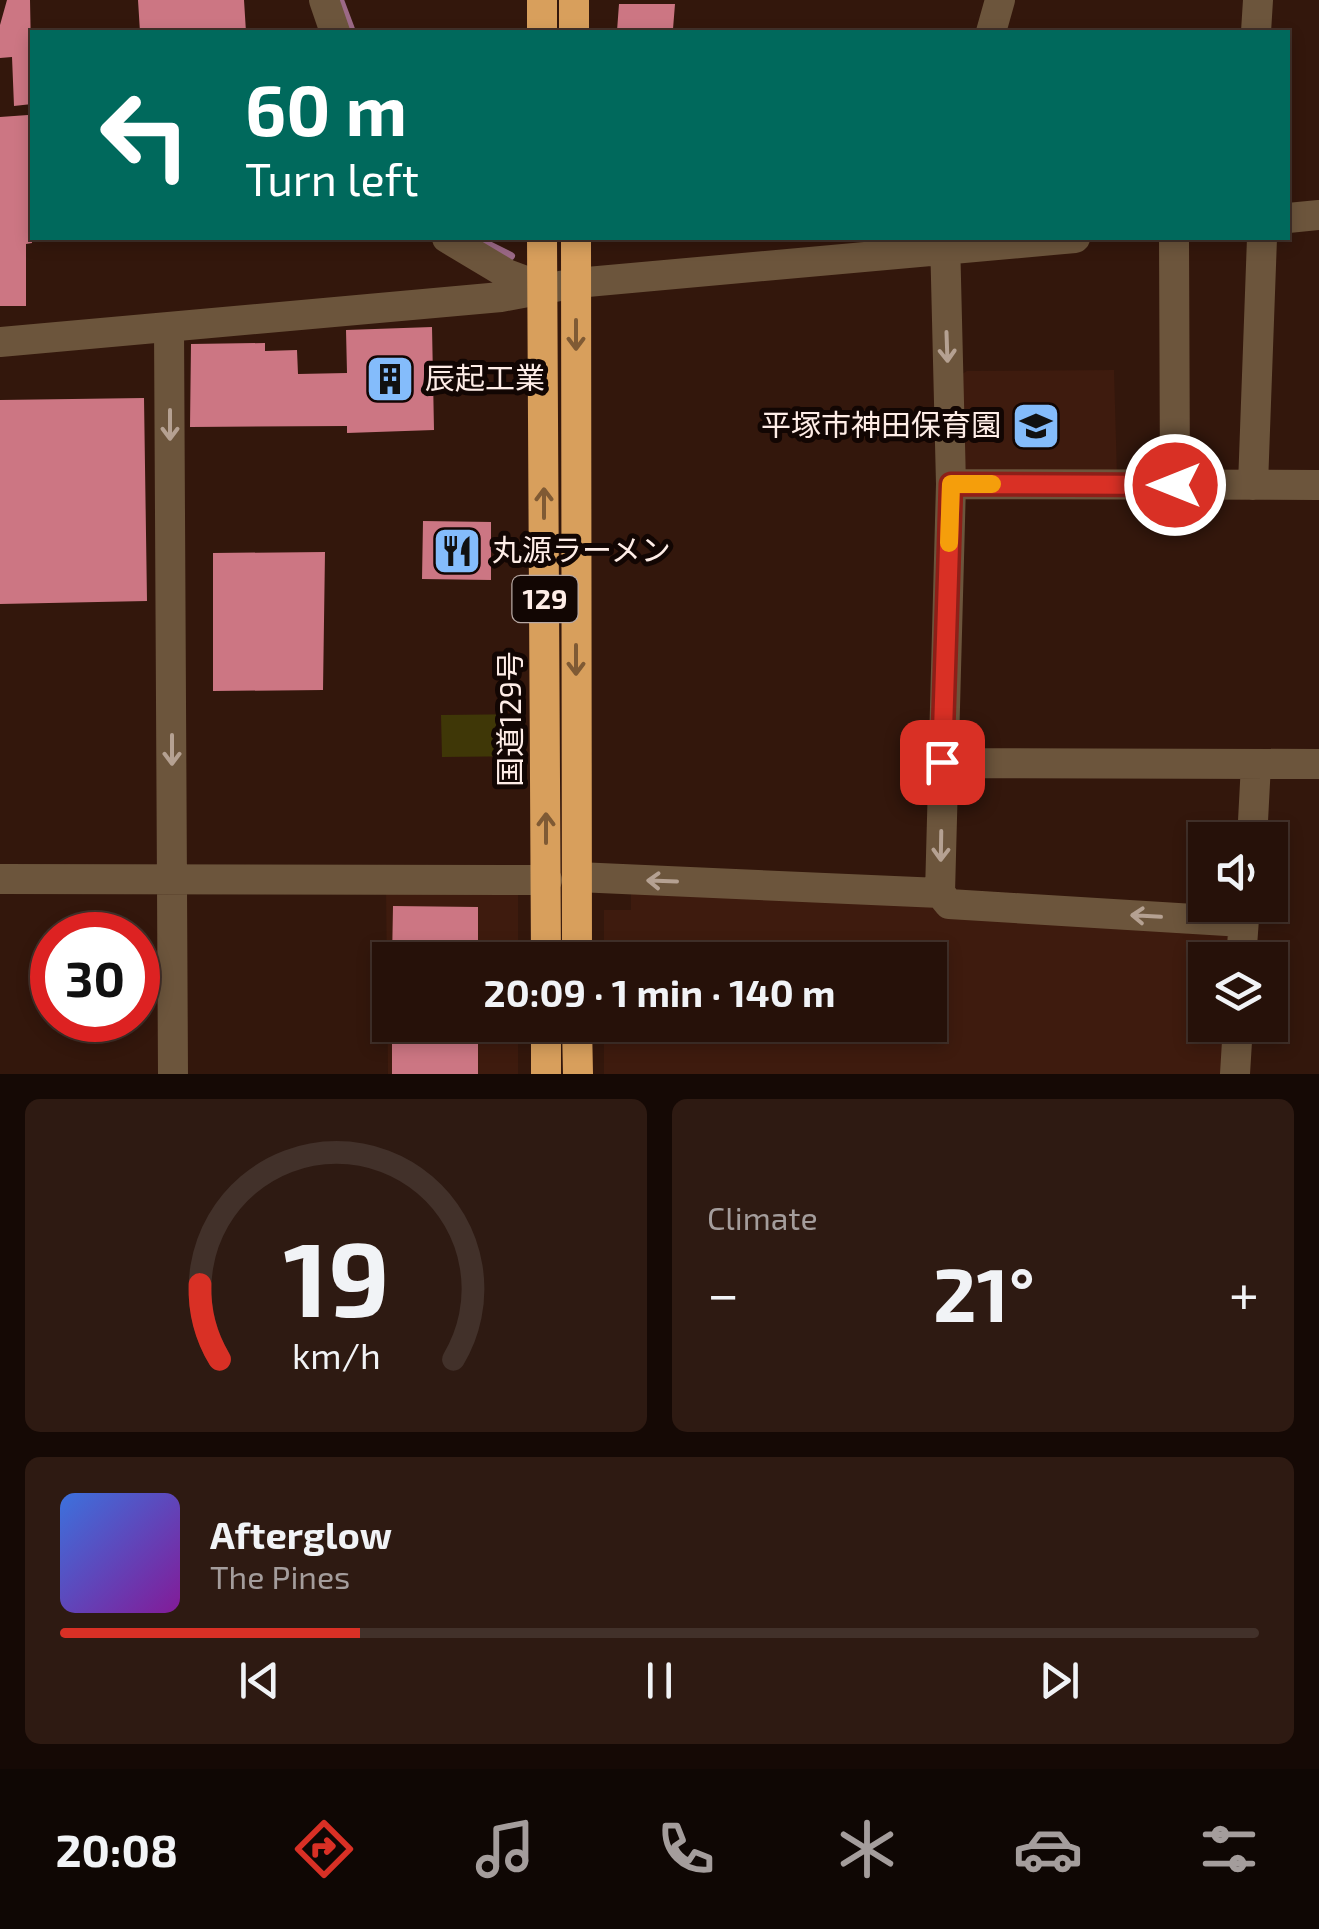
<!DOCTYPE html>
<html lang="en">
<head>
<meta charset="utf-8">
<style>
  body { margin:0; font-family:"Exo 2","Noto Sans JP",sans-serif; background:#2e1a12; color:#f1f3f6; height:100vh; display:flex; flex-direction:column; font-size:38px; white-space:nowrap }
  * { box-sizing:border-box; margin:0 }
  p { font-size:32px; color:#a49d9c }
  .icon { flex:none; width:55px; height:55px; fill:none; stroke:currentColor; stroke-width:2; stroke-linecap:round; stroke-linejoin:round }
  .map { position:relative; height:1074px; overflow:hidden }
  .side { display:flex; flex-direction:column; gap:25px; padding:25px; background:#150905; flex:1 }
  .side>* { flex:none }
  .banner { position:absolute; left:30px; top:30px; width:1260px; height:210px; border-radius:0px; box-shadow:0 5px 15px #0003,0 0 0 2px #42312a; background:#00695c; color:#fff; overflow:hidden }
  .controls { position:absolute; left:1188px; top:822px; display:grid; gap:20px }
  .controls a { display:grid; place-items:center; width:100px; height:100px; border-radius:0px; background:#261109; box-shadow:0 5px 15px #0003,0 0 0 2px #42312a; font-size:50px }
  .speed { position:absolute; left:30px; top:912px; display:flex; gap:20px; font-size:50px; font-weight:700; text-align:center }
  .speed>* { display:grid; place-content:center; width:130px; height:130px; border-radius:50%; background:#261109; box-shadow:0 5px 15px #0003,0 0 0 2px #42312a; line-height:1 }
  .speed .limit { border:15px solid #d22; background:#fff; color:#111 }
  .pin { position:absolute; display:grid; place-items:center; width:85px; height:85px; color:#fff; margin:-42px; border-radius:20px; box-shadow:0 5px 15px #0006 }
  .me { position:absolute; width:110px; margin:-55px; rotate:270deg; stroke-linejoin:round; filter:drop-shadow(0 0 8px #0008) }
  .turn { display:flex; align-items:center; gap:35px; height:210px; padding:0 50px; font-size:45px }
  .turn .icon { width:130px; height:130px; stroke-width:2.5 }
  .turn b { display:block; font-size:70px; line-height:85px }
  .big { font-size:75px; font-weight:700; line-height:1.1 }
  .side .tile { flex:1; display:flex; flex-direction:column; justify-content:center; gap:15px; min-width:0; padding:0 35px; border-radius:15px; background:#2e1a12 }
  .side .dial { align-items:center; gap:0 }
  .dial svg { height:260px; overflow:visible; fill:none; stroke:#42312a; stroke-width:7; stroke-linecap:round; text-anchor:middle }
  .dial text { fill:#f1f3f6; stroke:none }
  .song { display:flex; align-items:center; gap:30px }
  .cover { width:120px; height:120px; border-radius:15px; background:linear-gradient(135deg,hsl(220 70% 55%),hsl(290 70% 35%)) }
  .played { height:10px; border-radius:5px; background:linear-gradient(90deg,#d93025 25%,#42312a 25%) }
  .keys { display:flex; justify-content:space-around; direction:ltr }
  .heat { display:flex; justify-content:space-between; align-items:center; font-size:55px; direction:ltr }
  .side .tiles { flex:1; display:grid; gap:25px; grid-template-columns:1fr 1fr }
  .tile:last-child { grid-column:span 2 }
  .trip { position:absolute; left:372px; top:942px; width:575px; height:100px; border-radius:0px; background:#261109; box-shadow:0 5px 15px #0003,0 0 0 2px #42312a; font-weight:700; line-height:100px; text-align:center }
  .dock { display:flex; height:160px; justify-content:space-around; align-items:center; background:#0f0704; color:#a49d9c }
  .dock .icon { width:70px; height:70px }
  .dock .selected { color:#d93025 }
  .dock b { font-size:45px; color:#f1f3f6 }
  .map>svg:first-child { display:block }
  .built { fill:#3e1b0e }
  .green { fill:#3f3707 }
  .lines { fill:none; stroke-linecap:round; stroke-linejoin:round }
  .stream { stroke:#9c6987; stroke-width:8 }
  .building { fill:#cc7683 }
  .minor { stroke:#6c553c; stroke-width:30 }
  .highway { stroke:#d89f5c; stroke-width:30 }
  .oneway { stroke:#7f5a34 }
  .oneway2 { stroke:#b5a192 }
  .route-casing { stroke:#8d1f18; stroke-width:25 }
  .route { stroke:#d93025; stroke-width:18 }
  .slow { stroke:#f59e0b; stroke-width:18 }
  .labels { text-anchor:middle; stroke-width:10; stroke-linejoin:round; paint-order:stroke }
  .shield { fill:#120603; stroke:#b7a8a3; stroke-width:2.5 }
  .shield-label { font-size:28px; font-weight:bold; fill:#feede7 }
  .poi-label { font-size:30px; fill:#feede7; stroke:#120603; text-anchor:start }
  .street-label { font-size:30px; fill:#feede7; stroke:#120603 }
</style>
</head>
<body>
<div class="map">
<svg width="1319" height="1074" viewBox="0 0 1319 1074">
  <rect width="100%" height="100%" fill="#33170c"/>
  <path class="built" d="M1114,370L1117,476L967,480L955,378L967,371Z
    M631,888L1224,926L1230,935L1228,960H1205V1025H1224L1222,1074H604V1025H930V960H604V910H631Z
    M386,889H518V960H390V1025H518V1074H388Z"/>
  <path class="green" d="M523,714V756L442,757L441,715Z"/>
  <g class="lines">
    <path class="stream" d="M340,0L352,32
      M479,240L511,256"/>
  </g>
  <path class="building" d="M7,0H30L32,104L14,106L12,57L0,58V25Z
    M138,0H244L246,32H140Z
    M619,4H675L673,29L617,31Z
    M28,115L32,243L26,244V306H0V117Z
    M432,327L434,430L347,433V426L190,427L191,344L265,343V351L297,350L298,374L347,373L346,330Z
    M144,398L147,601L0,604V400Z
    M423,521L491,522V580L422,579Z
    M325,552L323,690L213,691V553Z
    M393,906L478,907V960H392Z
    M392,1025H478V1074H392Z"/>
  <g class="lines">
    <path class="minor" d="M324,0L335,32
      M991,32L1000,0
      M1256,32L1258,0
      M1288,218L1319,215
      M447,238L507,274L542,287
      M1174,238L1175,485
      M169,327L173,1074
      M0,342L501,297L576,283L1075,238
      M951,484L1319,485
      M1253,485L1262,238
      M942,763L1319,764
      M1252,840L1256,764
      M577,877L940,893L951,484L945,238
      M0,879L547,880
      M940,893L949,904L1243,922
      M1241,960L1245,905
      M1235,1074L1238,1025"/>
    <path class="highway" d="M542,0V32
      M574,0V32
      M542,238L546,960
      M576,238L577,960
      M577,1025L578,1074
      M546,1074V1025"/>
  </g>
  <defs><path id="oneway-shaft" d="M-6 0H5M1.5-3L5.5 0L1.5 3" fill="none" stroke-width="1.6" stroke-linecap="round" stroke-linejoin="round" transform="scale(2.5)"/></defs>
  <g class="oneway">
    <use href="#oneway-shaft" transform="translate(576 335) rotate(90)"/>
    <use href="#oneway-shaft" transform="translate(544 503) rotate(-90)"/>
    <use href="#oneway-shaft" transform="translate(576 660) rotate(90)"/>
    <use href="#oneway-shaft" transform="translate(546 828) rotate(-90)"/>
  </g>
  <g class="oneway2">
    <use href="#oneway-shaft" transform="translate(947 347) rotate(88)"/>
    <use href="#oneway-shaft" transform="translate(170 425) rotate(90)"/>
    <use href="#oneway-shaft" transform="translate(172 750) rotate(90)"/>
    <use href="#oneway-shaft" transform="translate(941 846) rotate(91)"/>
    <use href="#oneway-shaft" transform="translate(662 881) rotate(-178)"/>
    <use href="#oneway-shaft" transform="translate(1146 916) rotate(-177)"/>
  </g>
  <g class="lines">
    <g class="route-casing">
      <path id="route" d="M942,762L951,484L1175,485"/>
    </g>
    <use href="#route" class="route"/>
    <path class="slow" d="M949,543L951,484H992"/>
  </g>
  <defs>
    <g id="building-square" transform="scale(2.5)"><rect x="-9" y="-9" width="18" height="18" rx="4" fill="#84bcfb" stroke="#120603"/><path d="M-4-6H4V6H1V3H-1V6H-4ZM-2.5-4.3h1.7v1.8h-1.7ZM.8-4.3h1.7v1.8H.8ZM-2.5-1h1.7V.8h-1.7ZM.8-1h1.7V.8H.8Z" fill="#111"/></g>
    <g id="school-square" transform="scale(2.5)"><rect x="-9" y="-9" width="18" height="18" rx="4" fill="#84bcfb" stroke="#120603"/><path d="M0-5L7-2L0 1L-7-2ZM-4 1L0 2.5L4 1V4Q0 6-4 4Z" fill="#111"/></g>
    <g id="restaurant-square" transform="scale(2.5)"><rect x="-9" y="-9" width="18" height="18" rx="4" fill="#84bcfb" stroke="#120603"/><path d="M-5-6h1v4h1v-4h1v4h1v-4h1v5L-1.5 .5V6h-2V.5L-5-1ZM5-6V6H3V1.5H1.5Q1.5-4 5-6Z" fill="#111"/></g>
  </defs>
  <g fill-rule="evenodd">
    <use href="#building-square" x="390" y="379"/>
    <use href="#school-square" x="1036" y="426"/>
    <use href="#restaurant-square" x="457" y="551"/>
  </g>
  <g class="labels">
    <rect class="shield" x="512.5" y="576" width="65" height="46" rx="8"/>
    <g class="shield-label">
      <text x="545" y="609">129</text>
    </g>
    <g class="poi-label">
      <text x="425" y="389">辰起工業</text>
      <text x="1001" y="436" text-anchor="end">平塚市神田保育園</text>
      <text x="492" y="561">丸源ラーメン</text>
    </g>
    <g class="street-label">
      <text transform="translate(511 719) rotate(-90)" y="10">国道129号</text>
    </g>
  </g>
</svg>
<div class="controls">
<a><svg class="icon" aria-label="sound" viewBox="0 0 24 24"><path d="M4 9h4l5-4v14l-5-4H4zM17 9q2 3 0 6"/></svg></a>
<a><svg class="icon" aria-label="layers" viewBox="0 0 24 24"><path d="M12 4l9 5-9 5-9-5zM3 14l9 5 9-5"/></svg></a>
</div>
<div class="speed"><div class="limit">30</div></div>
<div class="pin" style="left:942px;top:762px;background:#d93025"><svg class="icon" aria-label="arrive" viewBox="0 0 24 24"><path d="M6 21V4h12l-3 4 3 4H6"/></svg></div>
<svg class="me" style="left:1175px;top:485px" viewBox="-20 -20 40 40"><circle r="17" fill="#d93025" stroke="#fff" stroke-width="3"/><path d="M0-11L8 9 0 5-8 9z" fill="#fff"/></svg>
<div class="trip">20:09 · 1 min · 140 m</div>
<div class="banner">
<div class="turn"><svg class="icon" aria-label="left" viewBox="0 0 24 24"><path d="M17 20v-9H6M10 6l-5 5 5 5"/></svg><div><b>60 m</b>Turn left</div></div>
</div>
</div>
<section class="side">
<div class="tiles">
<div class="tile dial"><svg viewBox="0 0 100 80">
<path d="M14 69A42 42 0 1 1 86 69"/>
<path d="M14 69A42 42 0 0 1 8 46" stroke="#d93025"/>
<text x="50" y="56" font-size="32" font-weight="700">19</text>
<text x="50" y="72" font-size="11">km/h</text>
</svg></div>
<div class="tile"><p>Climate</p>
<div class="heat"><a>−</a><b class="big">21°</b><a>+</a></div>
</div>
<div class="tile">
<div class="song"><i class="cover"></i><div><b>Afterglow</b><p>The Pines</p></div></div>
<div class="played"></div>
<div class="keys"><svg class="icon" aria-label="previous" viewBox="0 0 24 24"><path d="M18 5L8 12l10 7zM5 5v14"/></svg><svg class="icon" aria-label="pause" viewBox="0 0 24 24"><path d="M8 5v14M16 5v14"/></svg><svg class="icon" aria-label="next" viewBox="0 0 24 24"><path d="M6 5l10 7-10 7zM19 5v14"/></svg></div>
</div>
</div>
</section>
<nav class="dock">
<b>20:08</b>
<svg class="icon selected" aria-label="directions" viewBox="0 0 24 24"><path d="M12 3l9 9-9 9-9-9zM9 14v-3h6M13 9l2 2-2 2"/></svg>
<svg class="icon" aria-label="music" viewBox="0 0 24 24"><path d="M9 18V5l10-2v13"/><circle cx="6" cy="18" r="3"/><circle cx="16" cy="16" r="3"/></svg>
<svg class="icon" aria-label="phone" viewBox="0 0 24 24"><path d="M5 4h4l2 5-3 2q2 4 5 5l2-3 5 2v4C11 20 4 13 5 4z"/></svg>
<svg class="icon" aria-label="climate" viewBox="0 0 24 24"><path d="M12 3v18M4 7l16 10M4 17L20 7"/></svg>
<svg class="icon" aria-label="car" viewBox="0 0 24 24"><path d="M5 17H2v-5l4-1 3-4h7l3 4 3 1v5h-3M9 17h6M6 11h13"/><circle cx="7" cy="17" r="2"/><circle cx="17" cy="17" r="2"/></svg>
<svg class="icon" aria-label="filters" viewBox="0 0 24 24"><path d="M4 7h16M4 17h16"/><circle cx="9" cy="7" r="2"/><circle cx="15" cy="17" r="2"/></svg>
</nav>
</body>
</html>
